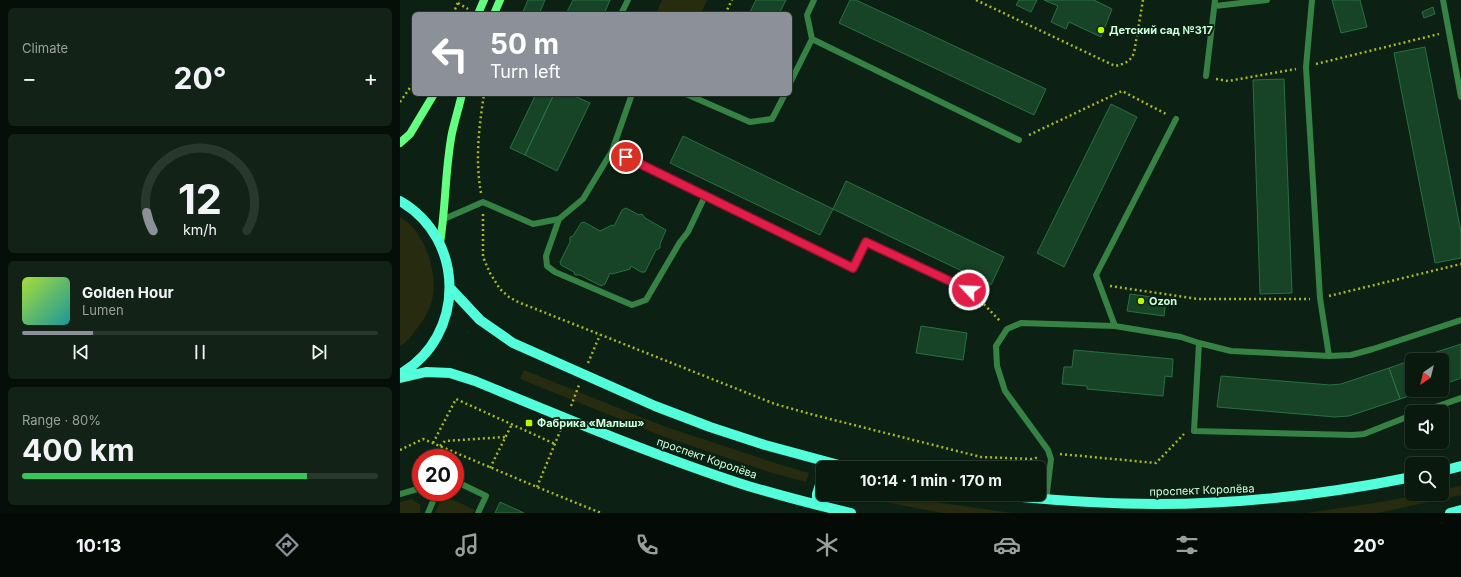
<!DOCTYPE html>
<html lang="en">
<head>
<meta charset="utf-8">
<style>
  body { margin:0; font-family:Inter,sans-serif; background:#122217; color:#f1f3f6; height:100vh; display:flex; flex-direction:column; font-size:15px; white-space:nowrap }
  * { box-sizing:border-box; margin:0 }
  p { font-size:13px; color:#99a09e }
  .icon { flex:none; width:22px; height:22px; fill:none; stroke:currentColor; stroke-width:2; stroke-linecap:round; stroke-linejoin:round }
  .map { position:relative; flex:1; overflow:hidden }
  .side { display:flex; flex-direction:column; gap:8px; padding:8px; background:#050e08; width:400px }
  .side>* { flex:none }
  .banner { position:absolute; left:12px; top:12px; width:380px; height:84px; border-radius:6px; box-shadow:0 1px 3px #0004,0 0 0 1px #29382e; background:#8c9099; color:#fff; overflow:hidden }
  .needle { width:26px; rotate:215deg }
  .buttons { position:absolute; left:1005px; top:353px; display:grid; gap:8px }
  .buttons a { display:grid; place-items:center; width:44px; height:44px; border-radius:6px; background:#09190e; box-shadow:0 1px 3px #0004,0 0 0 1px #29382e; font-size:20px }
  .speed { position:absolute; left:12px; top:449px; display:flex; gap:8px; font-size:20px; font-weight:700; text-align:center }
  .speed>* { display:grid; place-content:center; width:52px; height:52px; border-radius:50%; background:#09190e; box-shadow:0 1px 3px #0004,0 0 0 1px #29382e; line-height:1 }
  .speed .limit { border:6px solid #d22; background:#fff; color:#111 }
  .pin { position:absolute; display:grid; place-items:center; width:34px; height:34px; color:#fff; margin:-17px; border:2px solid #fff; border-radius:50%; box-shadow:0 1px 4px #0007 }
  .me { position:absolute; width:44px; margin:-22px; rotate:295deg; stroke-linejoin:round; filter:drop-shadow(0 0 3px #0008) }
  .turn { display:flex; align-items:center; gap:14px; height:84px; padding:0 12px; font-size:18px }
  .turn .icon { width:52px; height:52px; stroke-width:2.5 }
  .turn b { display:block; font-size:28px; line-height:34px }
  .big { font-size:30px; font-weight:700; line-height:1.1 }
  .side .card { flex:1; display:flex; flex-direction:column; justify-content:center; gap:6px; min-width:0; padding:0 14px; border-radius:6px; background:#122217 }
  .side .dial { align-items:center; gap:0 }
  .dial svg { height:104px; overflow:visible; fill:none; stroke:#29382e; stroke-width:7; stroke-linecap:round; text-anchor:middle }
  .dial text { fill:#f1f3f6; stroke:none }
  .song { display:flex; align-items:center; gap:12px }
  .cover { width:48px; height:48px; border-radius:6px; background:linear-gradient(135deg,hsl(80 70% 55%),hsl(180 70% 35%)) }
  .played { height:4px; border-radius:2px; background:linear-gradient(90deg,#8c9099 20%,#29382e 20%) }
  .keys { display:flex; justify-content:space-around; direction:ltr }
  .heat { display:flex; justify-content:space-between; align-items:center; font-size:22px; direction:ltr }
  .charge { height:6px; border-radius:3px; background:linear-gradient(90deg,#34c759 80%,#29382e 0) }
  .trip { position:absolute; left:416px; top:461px; width:230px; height:40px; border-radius:6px; background:#09190e; box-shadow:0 1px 3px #0004,0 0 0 1px #29382e; font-weight:700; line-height:40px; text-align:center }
  .dock { display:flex; height:64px; justify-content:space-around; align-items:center; background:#040a06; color:#99a09e }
  .dock .icon { width:28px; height:28px }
  .dock .current { color:#8c9099 }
  .dock b { font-size:18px; color:#f1f3f6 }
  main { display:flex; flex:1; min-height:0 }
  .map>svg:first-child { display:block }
  .green { fill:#272b0f }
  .building { fill:#174327; stroke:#287042 }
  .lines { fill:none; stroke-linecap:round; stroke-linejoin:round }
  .path { stroke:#a8b628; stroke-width:2.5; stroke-dasharray:2 3; stroke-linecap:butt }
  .service { stroke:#358244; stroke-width:6 }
  .secondary { stroke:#63ff80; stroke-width:8 }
  .primary { stroke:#53ffda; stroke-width:10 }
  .route-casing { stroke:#92132f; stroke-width:10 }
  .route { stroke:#e11d48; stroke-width:7 }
  .poi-dot { fill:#b7f700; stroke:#0c2113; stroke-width:1.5 }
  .labels { text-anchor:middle; stroke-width:4; stroke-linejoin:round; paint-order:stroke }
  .poi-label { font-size:11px; font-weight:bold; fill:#ccffda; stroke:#0c2113; text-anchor:start }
  .street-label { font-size:11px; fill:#ccffda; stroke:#0c2113 }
</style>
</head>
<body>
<main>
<section class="side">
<div class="card"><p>Climate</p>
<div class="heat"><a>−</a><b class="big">20°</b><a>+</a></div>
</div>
<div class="card dial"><svg viewBox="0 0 100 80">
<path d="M14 69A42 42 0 1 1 86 69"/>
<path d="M14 69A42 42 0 0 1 9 55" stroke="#8c9099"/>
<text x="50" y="56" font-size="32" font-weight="700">12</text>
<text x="50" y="72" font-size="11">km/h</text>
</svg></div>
<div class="card">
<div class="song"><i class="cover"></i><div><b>Golden Hour</b><p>Lumen</p></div></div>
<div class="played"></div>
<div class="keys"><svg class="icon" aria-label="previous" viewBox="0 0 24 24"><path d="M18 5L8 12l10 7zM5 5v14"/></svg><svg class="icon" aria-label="pause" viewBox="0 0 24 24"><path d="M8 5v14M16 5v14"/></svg><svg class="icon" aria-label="next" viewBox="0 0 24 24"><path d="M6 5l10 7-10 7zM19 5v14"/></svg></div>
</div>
<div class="card"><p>Range · 80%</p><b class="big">400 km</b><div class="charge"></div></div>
</section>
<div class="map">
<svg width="1061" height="513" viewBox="0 0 1061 513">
  <rect width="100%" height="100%" fill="#0c2113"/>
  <path class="green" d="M262,0H307L301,14H256Z
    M0,217C24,230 37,270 33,295C31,308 24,321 15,331C11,337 7,342 0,346Z
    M124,370L266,427L375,463L409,473L406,482L372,473L262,436L120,379Z
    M1061,486V495L987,511L976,513H907L987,501L1024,494H1042V490Z
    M451,494H494L542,503L612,513H542L485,502Z
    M43,495L75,510L73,513H35Z
    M12,499L20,505V513H0V502Z"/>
  <path class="building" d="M128,0H145L139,14H122Z
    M173,0H210L204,14H166Z
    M356,0H386L379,14H349Z
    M450,0H456L646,89L634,115L439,23Z
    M619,0H637L631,12L616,5Z
    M644,0H694L712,9L701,37L669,22L666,29L651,22L658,6Z
    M932,0H960L967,27L941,33Z
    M1033,7L1035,14L1024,18L1022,12Z
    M1025,47L1061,232V258L1035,263L994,53Z
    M884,79L892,293L860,294L853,80Z
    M136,94H154L125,155L110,148Z
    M154,94H170L190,103L157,171L125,155Z
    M711,104L737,117L664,267L637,253Z
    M283,136L433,209L420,235L270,163Z
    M446,181L604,257L591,285L433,209Z
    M226,208L239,215L242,214L245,218L266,230L260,244V248L256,250L245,272H241L231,266L230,269L212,274L210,273L205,284L201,286L180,275H175L174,272L161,265L160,262L170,242V237L173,236L181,223L184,222L200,231L212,225L214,226L222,210Z
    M730,294L766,299L764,316L727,311Z
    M521,326L567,333L563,360L516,353Z
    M1061,344V378L1042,385V360H1012Z
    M674,350L773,359L772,377L765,376L763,396L687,389V386L662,384L664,367H672Z
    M1012,360V390H1026L1000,399L989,368Z
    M989,368L1000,399L949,416L935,417L817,407L821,376L930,385L941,384Z
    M100,502L124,513H95Z"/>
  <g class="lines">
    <path class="path" d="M576,0L715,66C724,64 730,62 734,53L743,0
      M58,3L68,9
      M53,14L59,0
      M325,14L332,0
      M916,64L1039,34
      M816,79L828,81L896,69
      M0,102L14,82
      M629,135L722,91L768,115
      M81,193C75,160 79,127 84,94
      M83,214V257L90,273L100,289L109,297L118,302L375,404L414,415L581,457L632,459L639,457
      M710,286L798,299H910
      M929,296L1061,264
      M577,297L600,321
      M188,363L200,335
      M171,406L179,385
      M33,443L56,399L155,444
      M40,446L45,441L105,437
      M0,450L23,439L137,487L201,513
      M660,454L756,463L784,434
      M90,468L112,424
      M137,487L161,429"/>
    <path class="service" d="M912,0L906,67L920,298L929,356
      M1043,0L1061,97
      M815,6L867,0
      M221,14L228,0
      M412,39L619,140
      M806,76L815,0
      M390,83L412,39L407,15L414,0
      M286,94L350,122L372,119L385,94
      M212,151L453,268L467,242L569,290
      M44,219L83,202L133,224L159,219L183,199L212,151L232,94
      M159,219L146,256L147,266L155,272L232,305L246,300L280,242L288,232L305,196
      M715,326L696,275L776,119
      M799,343L794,431L953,435L964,434L1012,415
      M1021,412L1061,398
      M55,481L86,496L78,513
      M0,494L21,488
      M646,500L651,459L648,450L605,391L597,366L596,346L607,329L621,323L715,326L781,337L799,343L831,351L929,356L951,355L973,349L1061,320
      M28,513L37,492"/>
    <path class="secondary" d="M78,14L84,0
      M94,14L100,0
      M0,143L10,134L34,94
      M40,243C46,206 45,169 52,133C55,120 59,107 62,94"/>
    <path class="primary" d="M0,201C66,239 66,336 0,374
      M51,289L80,320L113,343L255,406L310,427L365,445L450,468
      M0,378L26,372L50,373L75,381C165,418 255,456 348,486C382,496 416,505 451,513
      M1042,471L1061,466
      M591,494C646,500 702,504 757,504C843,504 928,494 1012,477
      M417,505V494L423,475
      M1050,513L1061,510"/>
  </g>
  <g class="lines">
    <g class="route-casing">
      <path id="route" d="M226,157L453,268L466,242L569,290"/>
    </g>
    <use href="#route" class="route"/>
  </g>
  <g class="poi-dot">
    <circle cx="701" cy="30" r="4"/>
    <circle cx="741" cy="301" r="4"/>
    <rect x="125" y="419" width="8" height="8" rx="2"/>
  </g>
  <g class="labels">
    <g class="poi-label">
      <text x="709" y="34">Детский сад №317</text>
      <text x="749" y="305">Ozon</text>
      <text x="137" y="427">Фабрика «Малыш»</text>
    </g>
    <g class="street-label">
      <text transform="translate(307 458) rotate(19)" y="4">проспект Королёва</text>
      <text transform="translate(802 490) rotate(-2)" y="4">проспект Королёва</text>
    </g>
  </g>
</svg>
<div class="buttons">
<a><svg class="needle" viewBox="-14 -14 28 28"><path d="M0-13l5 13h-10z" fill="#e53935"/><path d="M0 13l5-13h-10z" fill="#99a09e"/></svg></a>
<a><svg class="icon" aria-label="sound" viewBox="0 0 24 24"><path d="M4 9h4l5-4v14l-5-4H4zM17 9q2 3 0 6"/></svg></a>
<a><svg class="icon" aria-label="search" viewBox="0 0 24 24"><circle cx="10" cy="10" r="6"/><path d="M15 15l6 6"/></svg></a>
</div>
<div class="speed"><div class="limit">20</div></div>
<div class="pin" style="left:226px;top:157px;background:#d93025"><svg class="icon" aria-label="arrive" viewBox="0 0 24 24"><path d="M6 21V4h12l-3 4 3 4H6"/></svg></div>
<svg class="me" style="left:569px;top:290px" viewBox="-20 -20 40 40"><circle r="17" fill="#e11d48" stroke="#fff" stroke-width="3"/><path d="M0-11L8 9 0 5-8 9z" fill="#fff"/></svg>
<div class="trip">10:14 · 1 min · 170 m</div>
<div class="banner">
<div class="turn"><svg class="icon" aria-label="left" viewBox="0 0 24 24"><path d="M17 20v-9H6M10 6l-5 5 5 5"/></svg><div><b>50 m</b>Turn left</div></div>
</div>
</div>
</main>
<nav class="dock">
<b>10:13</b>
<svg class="icon current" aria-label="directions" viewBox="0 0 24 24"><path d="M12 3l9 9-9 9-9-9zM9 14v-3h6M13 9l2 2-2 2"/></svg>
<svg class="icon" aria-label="music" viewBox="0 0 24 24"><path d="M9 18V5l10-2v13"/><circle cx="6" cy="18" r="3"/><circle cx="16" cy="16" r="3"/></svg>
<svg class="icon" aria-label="phone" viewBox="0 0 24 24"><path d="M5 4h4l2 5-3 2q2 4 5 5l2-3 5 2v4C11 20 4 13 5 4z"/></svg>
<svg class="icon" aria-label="climate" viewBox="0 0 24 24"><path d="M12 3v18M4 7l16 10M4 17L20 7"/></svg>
<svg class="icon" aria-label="car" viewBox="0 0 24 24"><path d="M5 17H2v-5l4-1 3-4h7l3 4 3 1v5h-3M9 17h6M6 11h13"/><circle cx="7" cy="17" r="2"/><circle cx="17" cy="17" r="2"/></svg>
<svg class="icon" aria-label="filters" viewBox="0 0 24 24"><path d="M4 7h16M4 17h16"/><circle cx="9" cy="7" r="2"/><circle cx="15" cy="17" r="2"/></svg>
<b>20°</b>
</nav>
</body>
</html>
